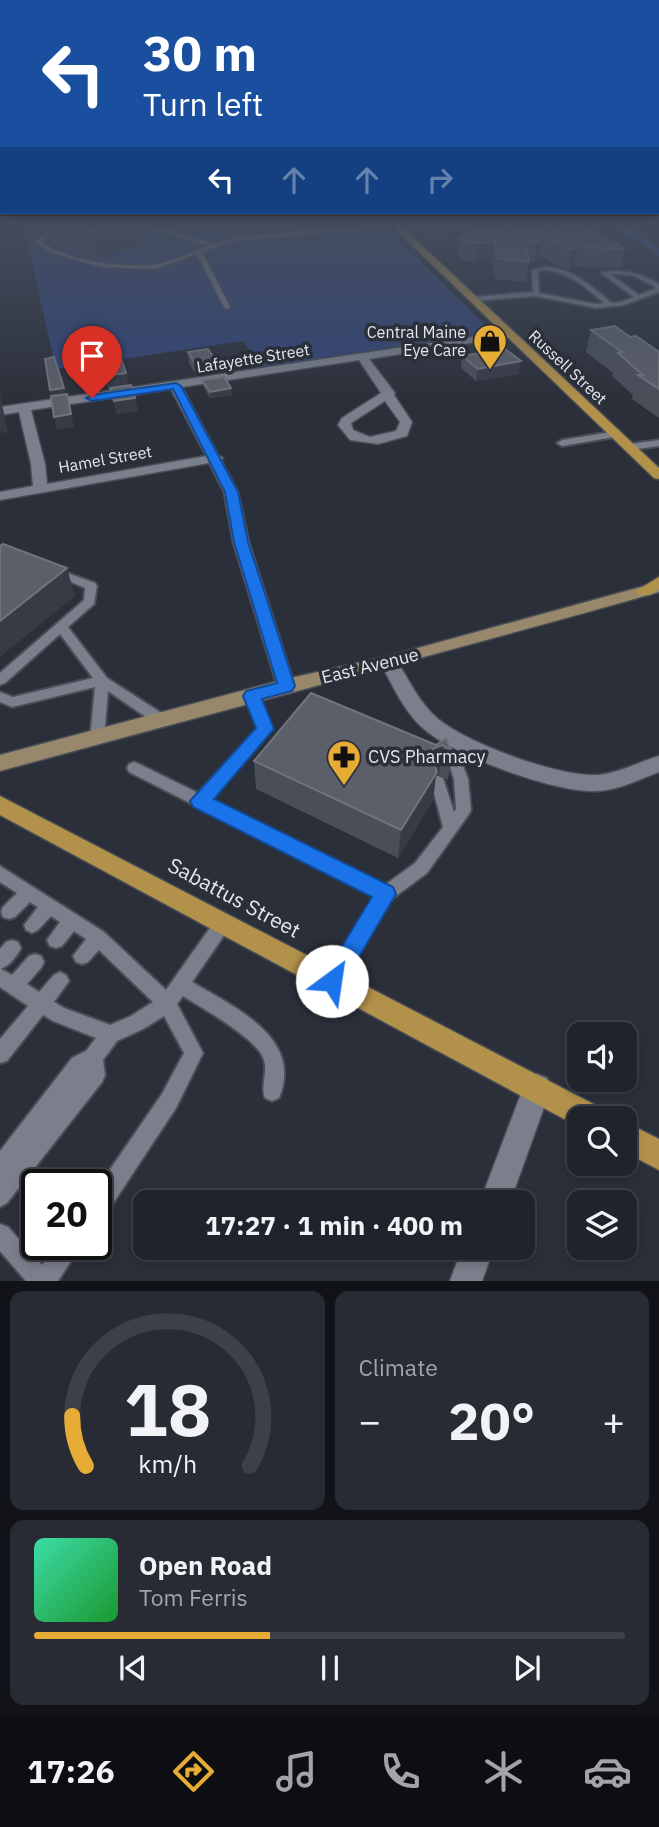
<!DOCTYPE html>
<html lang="en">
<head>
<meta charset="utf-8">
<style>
  body { margin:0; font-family:"IBM Plex Sans",sans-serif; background:#282b33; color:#f1f3f6; height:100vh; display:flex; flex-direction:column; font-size:26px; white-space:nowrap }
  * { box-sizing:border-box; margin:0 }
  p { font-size:23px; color:#a2a4a9 }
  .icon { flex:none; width:38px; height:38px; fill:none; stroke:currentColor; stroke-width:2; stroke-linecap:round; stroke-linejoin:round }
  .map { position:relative; height:1281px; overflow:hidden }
  .side { display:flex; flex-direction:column; gap:10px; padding:10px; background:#121318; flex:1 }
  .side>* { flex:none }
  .top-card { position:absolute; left:0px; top:0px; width:660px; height:214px; box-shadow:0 4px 10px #0003,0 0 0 2px #3d4047; background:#1a4fa0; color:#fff; overflow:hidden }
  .tools { position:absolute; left:567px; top:1022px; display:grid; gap:14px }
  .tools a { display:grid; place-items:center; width:70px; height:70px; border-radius:14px; background:#20232b; box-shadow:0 4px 10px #0003,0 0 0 2px #3d4047; font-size:35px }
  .speed { position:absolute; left:21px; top:1169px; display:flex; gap:14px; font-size:35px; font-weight:700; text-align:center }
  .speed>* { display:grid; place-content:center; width:91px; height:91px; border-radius:50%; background:#20232b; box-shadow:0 4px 10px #0003,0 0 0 2px #3d4047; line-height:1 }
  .speed .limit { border:4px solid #111; border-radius:10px; background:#fff; color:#111 }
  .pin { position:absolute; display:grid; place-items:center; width:60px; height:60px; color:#fff; margin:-72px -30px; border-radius:50% 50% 50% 0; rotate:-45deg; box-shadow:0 0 7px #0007 }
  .pin .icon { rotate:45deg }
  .me { position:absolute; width:77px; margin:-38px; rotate:31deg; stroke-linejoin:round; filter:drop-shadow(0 0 5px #0008) }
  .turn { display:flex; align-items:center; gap:24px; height:147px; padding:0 28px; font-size:32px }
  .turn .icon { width:91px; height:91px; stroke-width:2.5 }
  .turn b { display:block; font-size:49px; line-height:60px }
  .lanes { display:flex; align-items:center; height:66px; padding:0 28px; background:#0003; justify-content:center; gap:35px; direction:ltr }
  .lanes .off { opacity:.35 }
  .big { font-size:52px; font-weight:700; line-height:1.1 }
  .side .widget { flex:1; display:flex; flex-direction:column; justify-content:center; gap:10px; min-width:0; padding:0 24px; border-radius:14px; background:#282b33 }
  .side .dial { align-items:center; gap:0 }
  .dial svg { height:182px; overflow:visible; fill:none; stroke:#3d4047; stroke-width:7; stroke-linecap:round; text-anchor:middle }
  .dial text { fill:#f1f3f6; stroke:none }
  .song { display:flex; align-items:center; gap:21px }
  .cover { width:84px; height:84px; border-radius:10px; background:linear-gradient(135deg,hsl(160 70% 55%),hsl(130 70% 35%)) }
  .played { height:7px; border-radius:4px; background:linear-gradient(90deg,#e7ac36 40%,#3d4047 40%) }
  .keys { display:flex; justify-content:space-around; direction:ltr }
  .heat { display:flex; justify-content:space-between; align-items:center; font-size:38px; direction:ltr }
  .side .tiles { flex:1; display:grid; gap:10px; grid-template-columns:1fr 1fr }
  .widget:last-child { grid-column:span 2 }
  .trip { position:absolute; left:133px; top:1190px; width:402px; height:70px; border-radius:14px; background:#20232b; box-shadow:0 4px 10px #0003,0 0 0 2px #3d4047; font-weight:700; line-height:70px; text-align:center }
  .tab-bar { display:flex; height:112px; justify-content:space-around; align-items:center; background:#0d0e11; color:#a2a4a9 }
  .tab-bar .icon { width:49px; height:49px }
  .tab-bar .current { color:#e7ac36 }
  .tab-bar b { font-size:32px; color:#f1f3f6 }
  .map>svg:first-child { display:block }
  .built { fill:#333a48 }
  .green { fill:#324476 }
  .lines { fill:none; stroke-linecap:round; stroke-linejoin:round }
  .canal { fill:#39519e; fill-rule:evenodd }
  .service-casing { stroke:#494d55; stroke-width:4 }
  .minor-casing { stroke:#494d55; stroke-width:3 }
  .secondary-casing { stroke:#494d55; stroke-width:3 }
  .primary-casing { stroke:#494d55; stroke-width:3 }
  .service { fill:#7b7f8b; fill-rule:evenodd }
  .minor { fill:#7b7f8b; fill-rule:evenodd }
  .secondary { fill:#97886b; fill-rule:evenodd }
  .primary { fill:#b2914a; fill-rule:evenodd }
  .wall { fill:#4a4e59 }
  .shaded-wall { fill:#373b46 }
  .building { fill:#5b5f69; stroke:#70747d; stroke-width:2 }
  .route { fill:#1a73e8; stroke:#114b97; stroke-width:2 }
  .labels { text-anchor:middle; stroke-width:7; stroke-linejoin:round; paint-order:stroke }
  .far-poi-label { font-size:16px; fill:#e3e6ec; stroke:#2b2f39; text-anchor:end }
  .far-street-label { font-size:16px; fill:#e3e6ec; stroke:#2b2f39 }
  .street-label { font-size:18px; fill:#e3e6ec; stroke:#2b2f39 }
  .poi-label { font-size:18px; fill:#e3e6ec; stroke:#2b2f39; text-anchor:start }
  .near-street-label { font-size:21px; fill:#e3e6ec; stroke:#2b2f39 }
</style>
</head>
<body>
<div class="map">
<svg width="659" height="1281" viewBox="0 0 659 1281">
  <rect width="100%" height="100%" fill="#2b2f39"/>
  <path class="built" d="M439,224H462L478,236L425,241L411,228Z"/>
  <path class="green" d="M23,224H383L490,330L472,335L262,367L243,341L56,369Z"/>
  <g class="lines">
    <path class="canal" d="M614,224H626L659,248V256Z"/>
    <g class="service-casing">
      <path id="service" d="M70,224H87L55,232L41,242C68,261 120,268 152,265C169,264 193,251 209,246L136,224H146L215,244L234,237L396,224L399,226L235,241L202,252L230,307L227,309L224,307L197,254L155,269L101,267L48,252L35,242L51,229Z
        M546,267C574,269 591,286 612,303L621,302L634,297L602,274V272C623,269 640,272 659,284V292L624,305L596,308L536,296L474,301L471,299L474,297L533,292L532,270ZM546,270C571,273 586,288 604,303L596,304L539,293L538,271ZM610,274L632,275L655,287L654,289L639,295Z
        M617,431L620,432V436L562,446L557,443L562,440Z
        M659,440V446L630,450L625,447L630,444Z
        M56,569L95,583L97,586L94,604L68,627L107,678L166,716L168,720L166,724H156L108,691L104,738L102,742H92L90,738L95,687L12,707L0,702V692L13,697L93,678L60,634L5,683L0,685V673L84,600L85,588L52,574L50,572Z
        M252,691L257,693L259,696L272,729L210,799L385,885L415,863L443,827L431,782L433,778L438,776L443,778L454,812L456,809L454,779L450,767L435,759L433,755L435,751C444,748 453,756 461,760L468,779L471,810L469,814L427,873L392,899L338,987L332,990L326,987L323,981L326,975L375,897L129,772L127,768L129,764L134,762L139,764L198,793L258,728L245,696L247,693Z
        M0,866L104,932L166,990L217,918L223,915L229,918L231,923L229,928L192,982C234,1007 304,1038 279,1098L272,1101L265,1098C260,1086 268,1073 264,1060C258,1039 202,1008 183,996L177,1004L203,1053L176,1108L104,1217L96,1220V1190L162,1094L184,1053L164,1016L143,1029L117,1041L103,1060L105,1075L102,1082L7,1203L0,1207V1151L72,1058L86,1051L96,1038L53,1021L43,1015L7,1061L0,1063V1039L28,1006L0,987V949L6,942L12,940L18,942L21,948C17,956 10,965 1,969L12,975L29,956L35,954L41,956L44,962L41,968L27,984L39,992L54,975L60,972L66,975L69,981L54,1002L64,1008L110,1025L131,1016L153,1002L99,950L88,962L82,964L76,962L73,956L86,939L74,931L62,946L56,948L50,946L47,940L60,922L51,916L38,930L32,933L26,930L24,925L38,907L30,902L15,917L9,919L3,917L1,912L3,907L17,893L0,882Z
        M0,1224L8,1227L42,1265L57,1244H82L58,1281H26L0,1251Z"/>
    </g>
    <g class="minor-casing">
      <path id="minor" d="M394,224H423L396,228L392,226Z
        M511,331L516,334L515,336L369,359L395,393L394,395L412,422L407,436L378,444L350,440L338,425L342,418L381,393L359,360L182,387L218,455L223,458L221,460L238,492L249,542L295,686L293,691H279L277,686L233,542L224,492L209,463L0,500V492L33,486L31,464L19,412L0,415V407ZM171,389L206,456L47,484L45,464L31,410ZM385,401L400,422L396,431L370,437L353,430L351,423Z
        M389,656L395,658C408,678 419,703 438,719C469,744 558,777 598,775C619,773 639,762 659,756V772C640,779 619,790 598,791C557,794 455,756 424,729C404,712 392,684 380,662L383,658Z
        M537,1074L547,1078L551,1088L510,1202H480L527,1078Z
        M462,1248H494L482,1281H450Z"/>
    </g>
    <g class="secondary-casing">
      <path id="secondary" d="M659,582V592C440,654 220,711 0,771V755L286,679L389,656Z"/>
    </g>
    <g class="primary-casing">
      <path id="primary" d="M390,224H399L659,468V479L654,478Z
        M659,577V589L650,595H638L636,591Z
        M0,796L601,1108L605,1118H579V1127L0,815Z
        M625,1122L659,1139V1170L625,1152Z"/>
    </g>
    <use href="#service" class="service"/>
    <use href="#minor" class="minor"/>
    <use href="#secondary" class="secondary"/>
    <use href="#primary" class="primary"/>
  </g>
  <path class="wall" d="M48,224H145L147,241L98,259L53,245Z
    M551,227L625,249L621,268L576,267L574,265L569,270L539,256L534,262H529L526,282L495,279L492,261L475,263L458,259L459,240Z
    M591,330L630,337L659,352V418L632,399L633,395L612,376L613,373L586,352Z
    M188,352L216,361L217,372L196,375L189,363Z
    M462,356L519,374L476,381L461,368Z
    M101,361L126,373L128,385L135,398L138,411L117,414L110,388H108L104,373Z
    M202,380L232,395L210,398L203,386Z
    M446,738L452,752L448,780L439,774L436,775L433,800L398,858L256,789L254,761L436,745Z"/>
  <path class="shaded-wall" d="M118,224H145L147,241L98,259L93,232Z
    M542,237L539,256L534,262L537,243Z
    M495,242L492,261L475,263L477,243Z
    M578,245L574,265L569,270L572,250Z
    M216,361L217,372L196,375L195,364Z
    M521,361L519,374L476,381L478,369Z
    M126,373L128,385L108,388L106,376Z
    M64,388L66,395L52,397L50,390Z
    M231,388L232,395L210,398V392Z
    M0,392L2,404L8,432L0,433Z
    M135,398L138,411L117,414L114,401Z
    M71,414L74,427L57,430L54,417Z
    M67,568L75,596L0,657V621Z
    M443,745L439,774L436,775L433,800L398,858L401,830L434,748Z"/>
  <path class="building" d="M63,224H118L93,232Z
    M480,224H552L551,227L580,224L625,249L580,247L578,245L572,250L542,237L537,243H526L529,262L497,258L495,242L477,243L459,240Z
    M615,326L630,337L636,336L659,352V389L638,375H643L618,353L622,352L591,330Z
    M208,349L216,361L195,364L188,352Z
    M505,349L521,361L478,369L462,356Z
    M54,357L64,388L50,390L45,359Z
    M121,358L126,373L106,376L101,361Z
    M224,377L231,388L210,392L202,380Z
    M131,385L135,398L114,401L110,388Z
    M67,394L71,414L54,417L51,396Z
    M3,544L67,568L0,621V546Z
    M311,693L436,745L446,738L452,752L443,745L434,748L431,756L437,772L401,830L254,761Z"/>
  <linearGradient id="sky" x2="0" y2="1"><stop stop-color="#181a1f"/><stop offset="0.55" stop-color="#444d5f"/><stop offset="1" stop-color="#444d5f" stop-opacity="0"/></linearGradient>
  <rect width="659" height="404" fill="url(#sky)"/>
  <path class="route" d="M176,383L181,386L238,492L248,542L295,686L292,691L262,699L274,729L214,799L393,887L396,894L340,989L332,992L324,989L321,981L372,897L193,807L190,801L256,728L243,696L246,691L277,683L234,542L225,492L173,389L92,401L86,398L92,395Z"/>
  <defs>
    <g id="shop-pin" transform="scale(1.75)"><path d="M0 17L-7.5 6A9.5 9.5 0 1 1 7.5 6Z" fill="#e7ac36" stroke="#2b2f39"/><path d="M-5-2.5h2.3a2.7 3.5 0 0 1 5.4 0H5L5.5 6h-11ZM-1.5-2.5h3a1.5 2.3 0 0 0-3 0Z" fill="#111"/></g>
    <g id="pharmacy-pin" transform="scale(1.75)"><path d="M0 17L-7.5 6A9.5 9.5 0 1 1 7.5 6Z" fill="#e7ac36" stroke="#2b2f39"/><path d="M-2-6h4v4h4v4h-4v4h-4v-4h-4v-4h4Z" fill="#111"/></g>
  </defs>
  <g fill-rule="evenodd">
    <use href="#shop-pin" x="490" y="341"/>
    <use href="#pharmacy-pin" x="344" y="757"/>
  </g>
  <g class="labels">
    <g class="far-poi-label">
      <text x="466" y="338">Central Maine<tspan x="466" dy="18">Eye Care</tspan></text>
    </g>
    <g class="far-street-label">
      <text transform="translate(253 358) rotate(-9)" y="6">Lafayette Street</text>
      <text transform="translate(568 367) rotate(43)" y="6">Russell Street</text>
      <text transform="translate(105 459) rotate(-10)" y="6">Hamel Street</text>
    </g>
    <g class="street-label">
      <text transform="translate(370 666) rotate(-14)" y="6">East Avenue</text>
    </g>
    <g class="poi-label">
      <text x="368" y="763">CVS Pharmacy</text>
    </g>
    <g class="near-street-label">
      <text transform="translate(234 898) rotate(28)" y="7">Sabattus Street</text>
    </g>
  </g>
</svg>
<div class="tools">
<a><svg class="icon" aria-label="sound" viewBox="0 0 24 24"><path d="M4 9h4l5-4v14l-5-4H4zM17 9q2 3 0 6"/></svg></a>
<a><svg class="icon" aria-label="search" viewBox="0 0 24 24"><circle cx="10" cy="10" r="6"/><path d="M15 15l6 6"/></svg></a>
<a><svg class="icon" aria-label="layers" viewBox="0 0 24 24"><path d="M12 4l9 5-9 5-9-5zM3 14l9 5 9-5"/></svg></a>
</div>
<div class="speed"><div class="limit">20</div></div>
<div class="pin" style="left:92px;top:398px;background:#d93025"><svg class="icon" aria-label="arrive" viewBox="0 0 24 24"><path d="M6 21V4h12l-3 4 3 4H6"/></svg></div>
<svg class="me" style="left:332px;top:981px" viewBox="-20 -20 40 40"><circle r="19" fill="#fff"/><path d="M0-13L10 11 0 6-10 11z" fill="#1a73e8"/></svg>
<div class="trip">17:27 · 1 min · 400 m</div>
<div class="top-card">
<div class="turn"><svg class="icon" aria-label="left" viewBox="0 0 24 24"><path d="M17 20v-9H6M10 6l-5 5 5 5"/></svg><div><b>30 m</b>Turn left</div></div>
<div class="lanes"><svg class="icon" aria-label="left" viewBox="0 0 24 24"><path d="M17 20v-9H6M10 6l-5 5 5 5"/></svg><svg class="icon off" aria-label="ahead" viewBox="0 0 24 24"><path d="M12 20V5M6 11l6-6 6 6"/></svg><svg class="icon off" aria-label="ahead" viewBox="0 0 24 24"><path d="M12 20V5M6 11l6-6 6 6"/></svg><svg class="icon off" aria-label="right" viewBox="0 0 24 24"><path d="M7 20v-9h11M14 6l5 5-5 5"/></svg></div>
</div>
</div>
<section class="side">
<div class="tiles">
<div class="widget dial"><svg viewBox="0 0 100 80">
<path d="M14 69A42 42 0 1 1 86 69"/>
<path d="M14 69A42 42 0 0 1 8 47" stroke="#e7ac36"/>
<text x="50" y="56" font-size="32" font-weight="700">18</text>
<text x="50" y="72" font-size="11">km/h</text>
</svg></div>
<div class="widget"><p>Climate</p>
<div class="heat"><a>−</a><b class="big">20°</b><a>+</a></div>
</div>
<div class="widget">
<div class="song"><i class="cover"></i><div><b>Open Road</b><p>Tom Ferris</p></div></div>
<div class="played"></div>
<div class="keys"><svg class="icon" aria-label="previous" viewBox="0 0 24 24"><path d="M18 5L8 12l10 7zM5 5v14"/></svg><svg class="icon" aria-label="pause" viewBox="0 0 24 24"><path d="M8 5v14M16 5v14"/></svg><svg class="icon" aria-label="next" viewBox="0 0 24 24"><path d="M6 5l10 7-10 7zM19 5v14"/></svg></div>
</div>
</div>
</section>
<nav class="tab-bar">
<b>17:26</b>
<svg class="icon current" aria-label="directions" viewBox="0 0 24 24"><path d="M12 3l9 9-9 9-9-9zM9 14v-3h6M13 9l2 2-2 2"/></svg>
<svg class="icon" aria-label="music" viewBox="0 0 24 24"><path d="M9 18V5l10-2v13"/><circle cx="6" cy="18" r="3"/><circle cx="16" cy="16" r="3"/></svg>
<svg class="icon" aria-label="phone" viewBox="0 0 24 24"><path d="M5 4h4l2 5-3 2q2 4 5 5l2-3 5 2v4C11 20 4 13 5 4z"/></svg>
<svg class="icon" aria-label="climate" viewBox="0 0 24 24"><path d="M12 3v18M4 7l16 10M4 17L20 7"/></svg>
<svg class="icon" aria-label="car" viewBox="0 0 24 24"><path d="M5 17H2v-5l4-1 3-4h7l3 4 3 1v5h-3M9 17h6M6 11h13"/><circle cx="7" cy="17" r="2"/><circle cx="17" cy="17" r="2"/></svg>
</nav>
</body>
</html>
